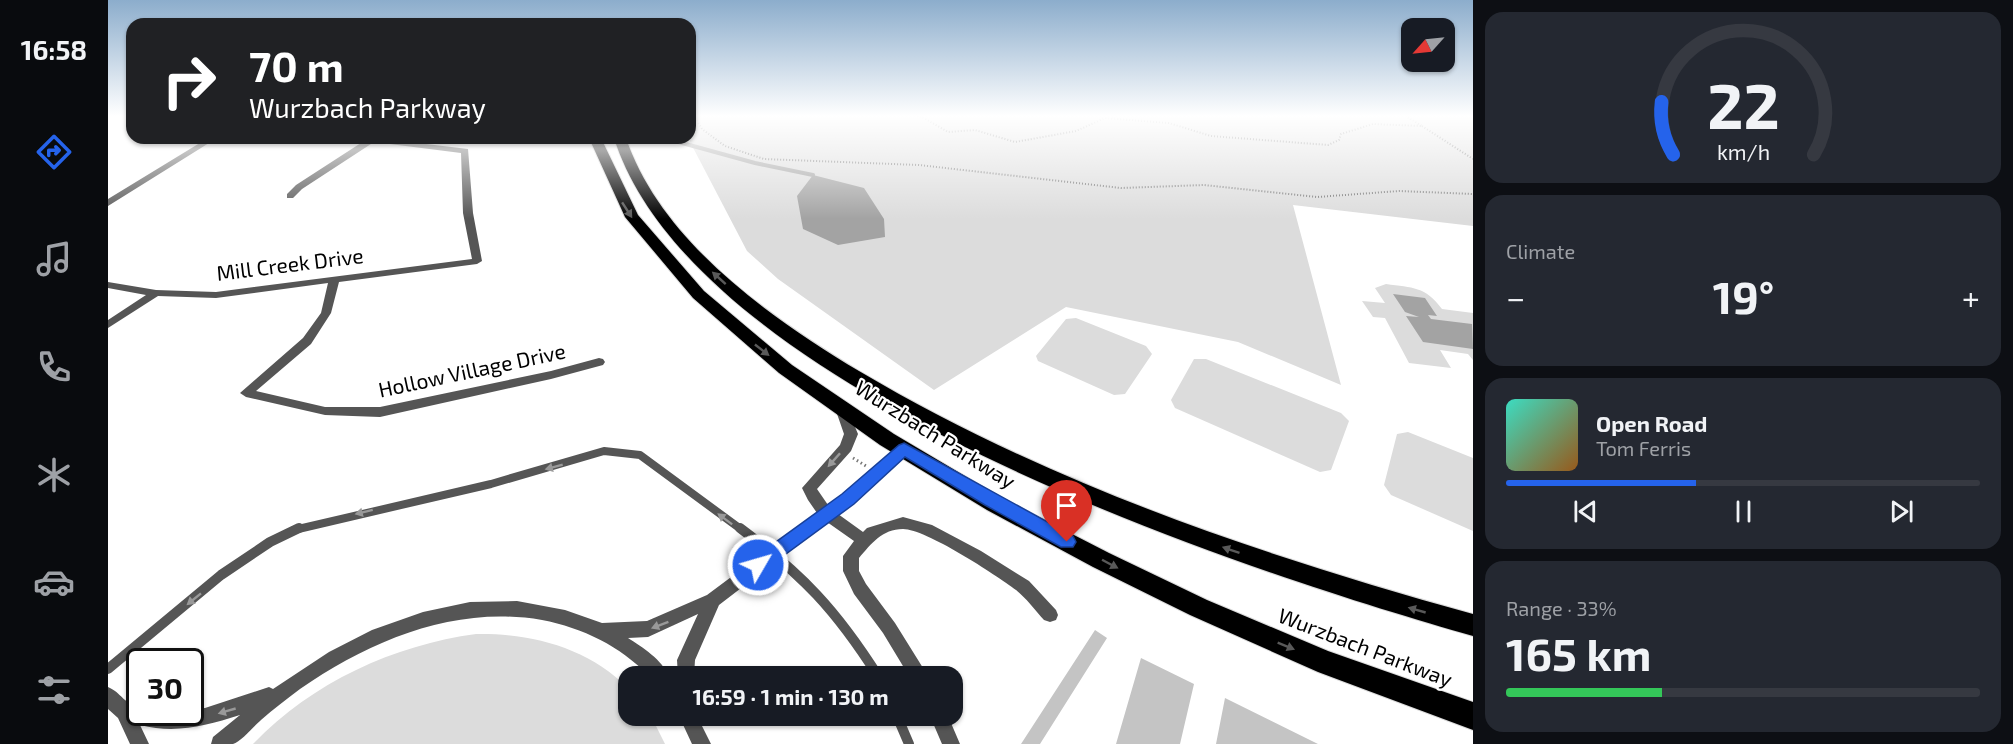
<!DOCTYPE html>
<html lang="en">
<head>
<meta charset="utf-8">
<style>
  body { margin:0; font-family:"Exo 2",sans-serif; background:#242831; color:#f1f3f6; height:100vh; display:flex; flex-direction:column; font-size:22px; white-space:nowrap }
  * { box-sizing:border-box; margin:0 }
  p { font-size:20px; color:#9ea1a6 }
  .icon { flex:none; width:33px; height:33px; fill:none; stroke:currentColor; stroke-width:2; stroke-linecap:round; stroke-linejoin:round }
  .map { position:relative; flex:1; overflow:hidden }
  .panel { display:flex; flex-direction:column; gap:12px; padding:12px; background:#0d0f14; width:540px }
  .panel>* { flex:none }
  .guide { position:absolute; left:18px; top:18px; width:570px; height:126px; border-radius:18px; box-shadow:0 2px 4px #0004; background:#202124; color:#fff; overflow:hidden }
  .needle { width:39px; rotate:243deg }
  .buttons { position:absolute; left:1293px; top:18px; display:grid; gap:12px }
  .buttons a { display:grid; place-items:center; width:54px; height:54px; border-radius:12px; background:#171b24; box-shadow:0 2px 4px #0004; font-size:30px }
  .speed { position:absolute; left:18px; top:648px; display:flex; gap:12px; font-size:30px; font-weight:700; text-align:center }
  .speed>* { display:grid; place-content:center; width:78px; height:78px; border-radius:50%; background:#171b24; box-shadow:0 2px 4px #0004; line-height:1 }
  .speed .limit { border:3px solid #111; border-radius:9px; background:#fff; color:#111 }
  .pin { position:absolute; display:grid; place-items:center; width:51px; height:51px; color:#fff; margin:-62px -26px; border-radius:50% 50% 50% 0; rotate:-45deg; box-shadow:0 0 6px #0007 }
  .pin .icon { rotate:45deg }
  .me { position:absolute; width:66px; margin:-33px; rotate:52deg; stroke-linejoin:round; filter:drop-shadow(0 0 4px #0008) }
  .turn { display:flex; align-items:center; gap:21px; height:126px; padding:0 24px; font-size:27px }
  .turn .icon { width:78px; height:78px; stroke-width:2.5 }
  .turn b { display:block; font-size:42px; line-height:51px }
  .big { font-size:45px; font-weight:700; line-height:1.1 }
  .panel .widget { flex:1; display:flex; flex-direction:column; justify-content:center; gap:9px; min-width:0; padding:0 21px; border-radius:18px; background:#242831 }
  .panel .dial { align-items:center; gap:0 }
  .dial svg { height:156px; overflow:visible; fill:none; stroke:#363941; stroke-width:7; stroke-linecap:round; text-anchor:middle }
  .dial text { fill:#f1f3f6; stroke:none }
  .song { display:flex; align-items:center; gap:18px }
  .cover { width:72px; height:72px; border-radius:9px; background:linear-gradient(135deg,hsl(170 70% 55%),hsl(30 70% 35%)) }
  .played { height:6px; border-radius:3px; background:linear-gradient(90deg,#2563eb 40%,#363941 40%) }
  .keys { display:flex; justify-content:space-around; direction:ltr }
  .heat { display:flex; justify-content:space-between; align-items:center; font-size:33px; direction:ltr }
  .charge { height:9px; border-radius:4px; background:linear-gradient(90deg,#34c759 33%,#363941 0) }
  .trip { position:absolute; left:510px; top:666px; width:345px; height:60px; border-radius:18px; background:#171b24; box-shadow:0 2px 4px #0004; font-weight:700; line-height:60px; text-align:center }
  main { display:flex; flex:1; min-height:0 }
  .menu { display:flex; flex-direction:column; width:108px; justify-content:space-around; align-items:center; background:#090b0e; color:#9ea1a6 }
  .menu .icon { width:42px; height:42px }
  .menu .selected { color:#2563eb }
  .menu b { font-size:27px; color:#f1f3f6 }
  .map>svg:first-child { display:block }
  .green { fill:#dcdcdc }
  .water { fill:#a3a3a3 }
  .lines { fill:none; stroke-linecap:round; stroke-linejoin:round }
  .stream { stroke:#a3a3a3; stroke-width:4 }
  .building { fill:#c4c4c4 }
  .highway-casing { stroke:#dbdbdb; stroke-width:2 }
  .path-far1 { stroke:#777; stroke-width:2; stroke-dasharray:1 2; stroke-linecap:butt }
  .path { stroke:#777; stroke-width:3; stroke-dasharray:1.5 3; stroke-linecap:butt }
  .lane-far1 { stroke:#555; stroke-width:8 }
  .lane { stroke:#555; stroke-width:10 }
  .street { fill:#555; fill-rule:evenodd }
  .highway { fill:#000; fill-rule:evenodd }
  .oneway { fill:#595959 }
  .oneway2 { fill:#999 }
  .route { fill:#2563eb; stroke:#184099; stroke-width:1.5 }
  .labels { text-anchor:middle; stroke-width:4.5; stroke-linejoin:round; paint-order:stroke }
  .street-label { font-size:21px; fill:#000; stroke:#fff }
</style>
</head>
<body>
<main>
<nav class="menu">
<b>16:58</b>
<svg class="icon selected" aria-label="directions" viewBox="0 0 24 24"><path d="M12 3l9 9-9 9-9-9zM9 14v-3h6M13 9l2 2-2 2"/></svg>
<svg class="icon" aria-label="music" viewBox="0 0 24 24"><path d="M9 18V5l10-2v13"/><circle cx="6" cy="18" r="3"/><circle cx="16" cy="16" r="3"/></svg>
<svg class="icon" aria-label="phone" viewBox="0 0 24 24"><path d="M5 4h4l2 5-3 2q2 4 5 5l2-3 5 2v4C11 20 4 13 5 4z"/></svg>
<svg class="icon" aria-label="climate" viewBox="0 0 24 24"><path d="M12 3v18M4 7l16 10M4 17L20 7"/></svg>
<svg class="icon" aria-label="car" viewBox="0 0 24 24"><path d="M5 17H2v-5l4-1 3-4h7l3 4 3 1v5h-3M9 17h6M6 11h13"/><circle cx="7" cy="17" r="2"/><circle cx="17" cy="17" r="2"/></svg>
<svg class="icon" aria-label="filters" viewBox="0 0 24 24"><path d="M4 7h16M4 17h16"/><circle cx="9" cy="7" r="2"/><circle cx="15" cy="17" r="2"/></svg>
</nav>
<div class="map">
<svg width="1365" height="744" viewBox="0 0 1365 744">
  <rect width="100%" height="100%" fill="#fff"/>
  <path class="green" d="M582,115H1365V226L1185,205L1233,385L1130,342L958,307L826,390L670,279L639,251L580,138Z
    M1278,284C1305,288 1317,286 1334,309L1365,313V360L1360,354L1332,350L1343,368L1301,363L1277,318L1265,317L1254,301L1277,303L1267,288Z
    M968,318L1038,346L1044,354L1017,394L1006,395L930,361L928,356L958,319Z
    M1086,359H1098L1233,413L1241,421L1223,470L1212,472L1067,408L1063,400Z
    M1300,432L1365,458V531L1283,495L1276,485L1289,434Z
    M368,634C424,633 480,648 520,688V716H543L557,744H145C203,683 286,645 368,634Z"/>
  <path class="water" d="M705,175L756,188L776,219L777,237L730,245L695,229L689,196Z
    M1285,294L1317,298L1329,316L1320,315L1323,319L1364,324L1365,349L1315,342L1298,316L1311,317L1297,312Z"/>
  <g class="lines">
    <path class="stream" d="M556,138L647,163L705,175"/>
  </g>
  <path class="building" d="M987,630L999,638L932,744H913Z
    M1033,658L1086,684L1072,744H1008Z
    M1117,698L1210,744H1108Z"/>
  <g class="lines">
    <g class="highway-casing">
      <path id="highway" d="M481,138H493L530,215L596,291L684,365L786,434L894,498L1001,553L1099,600L1220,651L1365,702V730L1210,672L1082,615L985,567L879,510L772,445L671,373L585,298L517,217Z
        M506,138H518C553,241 661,317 751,371C942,484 1152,555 1365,614V636C1130,569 587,392 506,138Z"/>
    </g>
    <path class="path-far1" d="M586,115L594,129L617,146L656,159L811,165L1013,188L1096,185L1209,197L1291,191L1365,194
      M762,115H789
      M803,115L814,117L840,132L867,130L907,142L968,131L997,118L1061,123L1103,136L1220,145L1231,140L1233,134L1265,124L1314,126L1296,115
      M1314,126L1365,159"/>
    <path class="path" d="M745,458L758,466"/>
    <path class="lane-far1" d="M186,530L383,484L496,451L532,455L634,530"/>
    <path class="lane" d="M632,528C695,575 728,610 770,676
      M0,669L113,575L162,542L191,528
      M789,716L801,744"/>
    <path class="street" d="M100,138H109L0,206V199Z
      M244,138H268L360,149L365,213L374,261L369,264L231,282L223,313L203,344L148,391L217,407H272L443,371L491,358L495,359L497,362L495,365L443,379L272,417L217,415L138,397L132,393L195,338L213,313L220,283L108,298L50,296L0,328V320L38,295L0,288V282L48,290L108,292L364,259L355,213L353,153L266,142L194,189L185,198H179V194L188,185L256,141Z
      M733,404L737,405L739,408L750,434L743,451L709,489L720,505L735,495L791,445H801L803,449L801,453L745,503L730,514L755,532L759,528L795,517L824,525L873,551L921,581L948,610L950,615L948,620L942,622L936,620C927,610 918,598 908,590C888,575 818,529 795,529C774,529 763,544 751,558V571L758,584L787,623L820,676H801L775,633L746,594L735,571V556L746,541L719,522L611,605L587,660L586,676H570L569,660L590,614L540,637L520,638C534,647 555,660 560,676H541C512,646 475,628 434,620C347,605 263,640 192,689C179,699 165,709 153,720C146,726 133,742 125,744C119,744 109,744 103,744L105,737L132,715C97,726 68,734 32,725L41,744H22L10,718L0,709V687C14,693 14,703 32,707V712H82V709L97,708L161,687L165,689L221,652L264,630L315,612L362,602L409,601L457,610L494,623L539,621L599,595L709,513L700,500L694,488L732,445L736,434L727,408L729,405Z
      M571,716H589L603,744H584Z
      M822,716H840L852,744H834Z"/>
    <use href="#highway" class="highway"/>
  </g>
  <defs><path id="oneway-solid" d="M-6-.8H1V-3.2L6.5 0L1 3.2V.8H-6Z" transform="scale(1.5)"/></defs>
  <g class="oneway">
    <use href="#oneway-solid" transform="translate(519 210) rotate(57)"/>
    <use href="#oneway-solid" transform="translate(611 278) rotate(-138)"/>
    <use href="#oneway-solid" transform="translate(654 350) rotate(38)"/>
    <use href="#oneway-solid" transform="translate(1123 550) rotate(-161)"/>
    <use href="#oneway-solid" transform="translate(1002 564) rotate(28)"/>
    <use href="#oneway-solid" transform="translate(1309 610) rotate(-164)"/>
    <use href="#oneway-solid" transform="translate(1178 646) rotate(22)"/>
  </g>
  <g class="oneway2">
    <use href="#oneway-solid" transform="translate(726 460) rotate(132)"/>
    <use href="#oneway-solid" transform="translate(446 467) rotate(165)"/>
    <use href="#oneway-solid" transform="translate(256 512) rotate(166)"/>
    <use href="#oneway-solid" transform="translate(617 519) rotate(-143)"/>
    <use href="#oneway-solid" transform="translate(86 599) rotate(141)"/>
    <use href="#oneway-solid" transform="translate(552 625) rotate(159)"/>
    <use href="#oneway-solid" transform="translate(119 711) rotate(164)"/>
  </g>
  <linearGradient id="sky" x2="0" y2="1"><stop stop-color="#8cadcc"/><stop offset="0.53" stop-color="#fff"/><stop offset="1" stop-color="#fff" stop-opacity="0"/></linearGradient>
  <rect width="1365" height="219" fill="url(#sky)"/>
  <path class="route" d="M796,443L965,536L968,542L965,547H953L877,505L797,457L746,504L656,570L650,573L643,570L641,565L643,560L734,494L791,445Z"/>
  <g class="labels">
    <g class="street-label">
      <text transform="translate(182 265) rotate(-7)" y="7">Mill Creek Drive</text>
      <text transform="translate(364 371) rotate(-12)" y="7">Hollow Village Drive</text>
      <text transform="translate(827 435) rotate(32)" y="7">Wurzbach Parkway</text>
      <text transform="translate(1257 648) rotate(21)" y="7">Wurzbach Parkway</text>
    </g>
  </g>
</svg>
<div class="buttons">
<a><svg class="needle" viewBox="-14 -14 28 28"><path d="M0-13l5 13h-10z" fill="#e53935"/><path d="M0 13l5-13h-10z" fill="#9ea1a6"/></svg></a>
</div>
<div class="speed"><div class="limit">30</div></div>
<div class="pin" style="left:959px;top:542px;background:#d93025"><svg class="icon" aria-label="arrive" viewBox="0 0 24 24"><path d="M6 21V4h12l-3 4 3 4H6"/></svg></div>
<svg class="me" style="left:650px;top:565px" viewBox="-20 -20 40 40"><circle r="17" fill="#2563eb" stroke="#fff" stroke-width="3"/><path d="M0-11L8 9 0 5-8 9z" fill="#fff"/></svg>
<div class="trip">16:59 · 1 min · 130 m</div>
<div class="guide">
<div class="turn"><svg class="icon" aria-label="right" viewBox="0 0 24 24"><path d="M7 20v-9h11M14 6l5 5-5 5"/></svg><div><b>70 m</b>Wurzbach Parkway</div></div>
</div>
</div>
<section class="panel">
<div class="widget dial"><svg viewBox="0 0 100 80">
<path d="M14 69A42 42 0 1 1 86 69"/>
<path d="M14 69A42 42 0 0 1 8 42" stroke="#2563eb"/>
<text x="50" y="56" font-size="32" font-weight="700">22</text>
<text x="50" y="72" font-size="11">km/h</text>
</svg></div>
<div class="widget"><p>Climate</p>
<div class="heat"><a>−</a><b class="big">19°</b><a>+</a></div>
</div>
<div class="widget">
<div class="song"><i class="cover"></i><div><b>Open Road</b><p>Tom Ferris</p></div></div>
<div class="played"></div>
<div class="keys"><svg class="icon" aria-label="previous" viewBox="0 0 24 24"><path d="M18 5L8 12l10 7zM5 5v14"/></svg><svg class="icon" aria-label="pause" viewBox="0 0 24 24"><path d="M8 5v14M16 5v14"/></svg><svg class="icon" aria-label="next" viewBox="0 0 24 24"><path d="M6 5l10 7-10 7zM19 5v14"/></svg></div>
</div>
<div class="widget"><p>Range · 33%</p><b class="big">165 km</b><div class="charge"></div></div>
</section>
</main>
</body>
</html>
